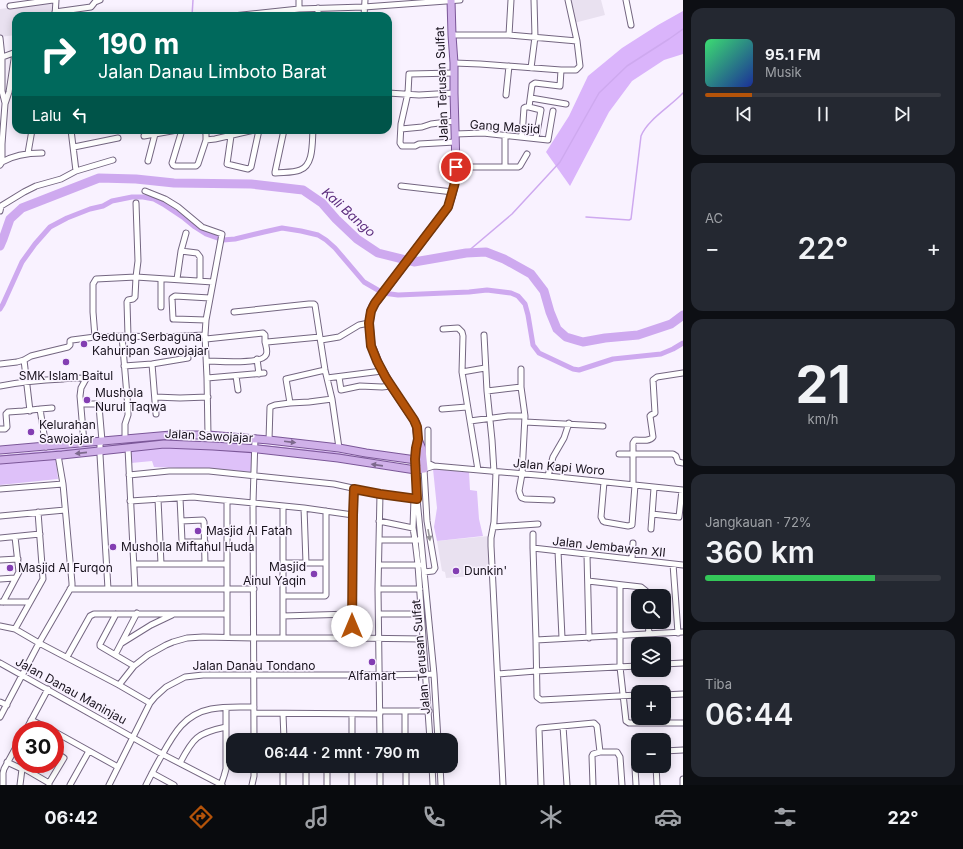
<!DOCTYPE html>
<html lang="id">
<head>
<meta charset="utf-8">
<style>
  body { margin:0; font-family:Inter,sans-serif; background:#242831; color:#f1f3f6; height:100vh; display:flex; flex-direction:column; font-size:15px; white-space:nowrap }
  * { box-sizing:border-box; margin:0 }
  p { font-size:13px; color:#9ea1a6 }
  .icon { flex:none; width:22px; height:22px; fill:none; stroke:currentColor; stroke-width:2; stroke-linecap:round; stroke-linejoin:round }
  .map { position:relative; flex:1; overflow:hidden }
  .panel { display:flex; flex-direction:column; gap:8px; padding:8px; background:#0d0f14; width:280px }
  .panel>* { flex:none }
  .guide { position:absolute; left:12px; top:12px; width:380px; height:122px; border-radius:12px; box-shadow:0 2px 10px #0003; background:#00695c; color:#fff; overflow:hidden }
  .tools { position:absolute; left:631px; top:589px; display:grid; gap:8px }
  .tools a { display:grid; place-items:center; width:40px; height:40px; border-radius:8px; background:#171b24; box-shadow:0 2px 10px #0003; font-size:20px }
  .speed { position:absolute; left:12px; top:721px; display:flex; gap:8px; font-size:20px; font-weight:700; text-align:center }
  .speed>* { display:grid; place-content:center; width:52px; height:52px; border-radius:50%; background:#171b24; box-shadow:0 2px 10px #0003; line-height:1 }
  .speed .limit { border:6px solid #d22; background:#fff; color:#111 }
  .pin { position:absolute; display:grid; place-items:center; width:34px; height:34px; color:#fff; margin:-17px; border:2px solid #fff; border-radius:50%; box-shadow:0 1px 4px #0007 }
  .me { position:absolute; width:44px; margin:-22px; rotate:0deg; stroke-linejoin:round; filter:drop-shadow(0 0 3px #0008) }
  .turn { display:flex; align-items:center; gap:14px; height:84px; padding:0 20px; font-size:18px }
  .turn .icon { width:52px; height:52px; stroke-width:2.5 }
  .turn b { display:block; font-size:28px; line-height:34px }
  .then { display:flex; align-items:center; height:38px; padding:0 20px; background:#0003; gap:8px; font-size:15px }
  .big { font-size:30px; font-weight:600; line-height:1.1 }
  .panel .card { flex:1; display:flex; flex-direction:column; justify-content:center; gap:6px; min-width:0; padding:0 14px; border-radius:12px; background:#242831 }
  .panel .dial { align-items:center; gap:0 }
  .dial b { font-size:52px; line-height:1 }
  .song { display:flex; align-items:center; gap:12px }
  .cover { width:48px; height:48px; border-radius:6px; background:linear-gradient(135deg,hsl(140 70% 55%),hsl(230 70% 35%)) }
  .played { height:4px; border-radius:2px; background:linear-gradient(90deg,#b45309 20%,#363941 20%) }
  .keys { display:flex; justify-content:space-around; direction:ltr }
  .heat { display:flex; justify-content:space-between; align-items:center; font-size:22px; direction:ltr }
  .charge { height:6px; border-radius:3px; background:linear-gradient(90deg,#34c759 72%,#363941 0) }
  .trip { position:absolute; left:226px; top:733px; width:232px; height:40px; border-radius:12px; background:#171b24; box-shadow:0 2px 10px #0003; font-weight:600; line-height:40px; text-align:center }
  .menu { display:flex; height:64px; justify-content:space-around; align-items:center; background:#090b0e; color:#9ea1a6 }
  .menu .icon { width:28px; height:28px }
  .menu .selected { color:#b45309 }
  .menu b { font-size:18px; color:#f1f3f6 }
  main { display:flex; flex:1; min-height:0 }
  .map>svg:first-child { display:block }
  .built { fill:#e9e1f0 }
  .green { fill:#dec1f9 }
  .forest { fill:#dab4fb }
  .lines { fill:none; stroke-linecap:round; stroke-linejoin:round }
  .stream { stroke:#cea9ef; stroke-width:1.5 }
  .canal { stroke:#cea9ef; stroke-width:5 }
  .river { stroke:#cea9ef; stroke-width:9 }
  .minor-casing { stroke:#746681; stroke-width:7 }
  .major-casing { stroke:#7b5798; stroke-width:9 }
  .minor { stroke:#fff; stroke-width:5 }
  .major { stroke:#d0b1e9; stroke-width:7 }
  .oneway { fill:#7d698d }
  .oneway2 { fill:#979499 }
  .route-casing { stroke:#753606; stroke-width:10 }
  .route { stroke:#b45309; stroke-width:7 }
  .poi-dot { fill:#833eb2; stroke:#f9f2ff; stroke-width:1.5 }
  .labels { text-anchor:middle; stroke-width:3; stroke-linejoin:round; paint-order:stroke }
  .street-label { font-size:12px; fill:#17111c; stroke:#f9f2ff }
  .poi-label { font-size:12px; fill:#17111c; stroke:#f9f2ff; text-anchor:start }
  .water-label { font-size:13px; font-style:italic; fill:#5b2c7d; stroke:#f9f2ff }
</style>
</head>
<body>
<main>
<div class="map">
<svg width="683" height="785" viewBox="0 0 683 785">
  <rect width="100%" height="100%" fill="#f9f2ff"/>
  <path class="built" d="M569,0H601L605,15L574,23Z
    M53,2L52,16H16V35L0,37V9Z
    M489,536L490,569L473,570V576L446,578L445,572L442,571L437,541Z"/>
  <path class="green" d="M157,447L251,451V471L250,472L209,468H179L154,467L152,461L131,463L130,450Z
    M56,459L58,479L0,485V463Z
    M433,469L469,472L470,490L477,491L479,519L483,536L437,541L434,527L437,508Z"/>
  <path class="forest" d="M683,11V54L664,60L632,81L609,112L570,186L546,152L569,116L588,76L622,48L658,25Z"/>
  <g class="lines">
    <path class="stream" d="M192,16L193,0
      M586,217L629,220L631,219L641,136C647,120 671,106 683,93
      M466,253L512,214L560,162L599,93L627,66L669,39L683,29
      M230,444L253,445
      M256,445L335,453L366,459
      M0,456L129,444"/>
    <path class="canal" d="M0,309L3,304L22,262L35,244L50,227L67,218L90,209L103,206L112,201L132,197H143L154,199L163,204L184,218L195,227L206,234L223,240L235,239L264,232L282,228L301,231L318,235L326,240L335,248L364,282L383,293L398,295L469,292L487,290L511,293L518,296L525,304L528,315L533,345L539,353L573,369L579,370L613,359L661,354L673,349L683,343"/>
    <path class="river" d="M0,246L3,239L10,219L22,208L99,178L136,179L174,183L251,184L303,190L322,203L336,219L357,239L378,253L414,262L466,253L486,252L504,259L531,274L544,291L550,312L557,329L566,337L576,340L583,342L605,338L638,335L671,324L683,315"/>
    <g class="minor-casing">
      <path id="minor" d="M626,0L631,25
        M10,6L53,0
        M318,8V16
        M299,9V0
        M55,12L91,7L95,2L100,0
        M55,16L56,0
        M233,16L299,9L364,7L460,0
        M364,16L365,0
        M452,35H509L577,41
        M509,35L511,0
        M0,38L2,57V91L5,103
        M0,58L16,52
        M454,63L480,64L561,70H576L580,66L577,41L568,0
        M531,68L535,37L534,0
        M454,73L410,74H409L408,93L401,124L400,143L402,146H415L419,144L455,142
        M388,93L419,95L454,93
        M506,95L509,66
        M531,98L566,104
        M529,107L541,110L536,138
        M401,129L422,127L431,124L455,121
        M71,130L76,171
        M182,130L172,163L173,165L175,166H196L198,164L206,140
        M204,130L206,134V140L215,139L254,130
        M284,130L275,172V173C283,172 293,173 300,170C314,165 312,142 313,130
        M455,134L483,133L548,140L553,111
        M505,135V167
        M144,136L155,134
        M231,136L227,164L248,169L251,167L259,130
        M522,136L524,108L526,107H529L532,85L535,83L560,86L561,70
        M74,147L118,138
        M28,153L32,130
        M148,161L155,134L177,130
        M2,162C14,155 29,153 42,153
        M0,165L2,162V144L5,104L9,92L15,53
        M456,167H518L520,166L527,154
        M401,186L453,192
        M145,191L165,199L178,207L202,227L222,234L206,320L205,335L207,378L208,435
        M0,211L1,206L24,192L36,186L61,179L76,171L113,160
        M181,251L197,253L200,257V281
        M177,279L181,251L186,233
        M161,307V279
        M234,312L309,304H314L315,305L325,370L332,399L339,448
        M206,320L175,319H173L172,298L175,296L210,298
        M443,329L458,328L462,332L463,336L462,372L478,470
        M484,335L487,391L492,440L494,472
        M122,336L128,408V415L125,424V439
        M128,336L127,302L128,300L133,299L135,297L136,277L138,261L136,203
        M95,337L93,312V284L96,279L136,277L213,282
        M206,339L263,333L265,335V342H267L320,337
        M321,340L339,337L359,325L369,323
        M257,359L259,374
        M24,360L30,411
        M207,361C217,361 261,365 266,355C268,352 266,346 265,342
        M0,364L17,362L24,360L31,356L39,354L68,347L70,345V341L72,340L95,337L122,336L163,337L205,335
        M152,364L156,414
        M124,366L152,364L188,358
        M521,369V387L525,416L522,474L519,491L521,497L522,498L525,499L552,500
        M325,370L286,379L290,403L309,402L332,399
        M462,372L485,368
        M236,376L238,390
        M339,377L341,390L360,386L382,387L391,386
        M207,378L264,373
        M327,378L382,371
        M0,386C21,382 42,380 63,379C71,378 78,377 86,379
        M487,391L521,387
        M155,397L180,398L208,397
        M81,404H96L99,406L102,441L100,444V455L108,589
        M442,409L467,407
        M470,421L508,416H525
        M525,422L603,426
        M0,429H5L7,427L6,414L8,412L23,411L40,409
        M269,440L270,407L275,405L290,403
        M84,443L80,396L81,388L87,377
        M46,447L40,409L52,408
        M128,448L135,589
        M619,454H673L676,456L678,462L683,463
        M423,461L434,466L548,476L683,490
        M428,465V430
        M416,470L417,499L434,674L438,740
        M496,472L494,522L491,538V546L503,785
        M129,475L169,471H209L334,484L380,494L417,499
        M548,476L553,457L564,438L569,423
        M604,482L601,517L603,521L605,522L628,526L632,525L635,485
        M633,485V443L635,440C641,440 649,442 653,437L650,416L651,415L655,413L653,380L657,377L683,373
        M0,489L63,484
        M180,498L182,541L185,542H205
        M414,498L413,528L415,540L418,565L430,740
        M158,499L161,564
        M130,501L193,497L202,498L304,508L353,515
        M283,506V638
        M304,508L306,563H326
        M652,514L679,517L682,490
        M0,516L65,510
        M181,521L203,520L204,522L205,564
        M379,521L413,528
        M493,527L538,524
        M651,529L654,488
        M533,534V548L536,640L537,697L541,700L638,695
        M0,538L40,534
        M379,540H418
        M533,548L683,565
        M558,551L562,638
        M587,555L589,638
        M632,559L633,543
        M0,560L18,559
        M283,563H306
        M134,564H227
        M673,564L678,633
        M379,565H420
        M424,572L433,571L435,568L427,521L424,469L434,466
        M0,579L15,578
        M588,581L641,587L646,591L647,596
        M620,585V667L626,721L629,723H683
        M70,589H254
        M378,589H420
        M283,596H325L326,595V511
        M1,602H30
        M3,602L19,572L15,537
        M116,614L100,644V646L134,666
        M379,614H421
        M283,616L351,614
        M648,622L649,634
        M0,626L15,629L39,643L119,685L150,703
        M15,629L43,579L38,512
        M227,637V501
        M352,638L353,515L355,489
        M536,640L683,632
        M122,643L151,625L172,615
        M115,655L137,613
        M67,657L90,616L94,614H227
        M0,663L162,754L222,785
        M664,664L683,663
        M498,674L536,671L638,666
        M119,685L134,666L148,655L166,645L173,642L187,638L203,637L254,638H352L423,639
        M664,695L683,694
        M0,702L7,705
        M380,711H429
        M405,711V740
        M254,713L380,714
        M283,714L284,739
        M0,717L39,643L72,586V583L63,484L58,455
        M31,720L51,730
        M563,726L567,785
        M26,730L48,689
        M55,732L118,767
        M284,737H351
        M352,739V714
        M254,740L253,503L255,438
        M380,740L378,589L380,494
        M664,751L683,750
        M7,762L22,769H25L49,783
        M180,763C193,738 197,733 226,727
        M327,766V785
        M352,766V785
        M406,766V785
        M432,766L433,785
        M440,766L441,785
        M656,766L657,785
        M635,768L636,785
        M152,773L174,785
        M3,785V773L4,769L21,738
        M20,785L22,769
        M49,785V783L64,758L55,752
        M70,785L89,751
        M109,785L150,703L155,697L166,687L185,677L203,675H379L434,674
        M146,785C151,775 156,765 162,755C174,733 185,714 211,709C225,706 240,707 254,707
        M221,785L224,776L226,769V708
        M252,785L254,776V766
        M283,785V766
        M306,785V766
        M380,785V766
        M541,785L539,729L540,728L594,723L597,726L600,752
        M593,785L592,756L593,754L600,752H617L620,757L622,785
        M683,785V779"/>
    </g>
    <g class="major-casing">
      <path id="major" d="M0,450L171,435H208L269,440L339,448L366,453L423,461
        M0,460L62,455L164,444L213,446L258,449L338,458L409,469L416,470L424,469L422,449L418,439L416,423L391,386L379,365L371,345L369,323L371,311L373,306L448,207C453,193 456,181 456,167L454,93V63L452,35L451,0
        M416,470C415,459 416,450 418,439"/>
    </g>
    <use href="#minor" class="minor"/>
    <use href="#major" class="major"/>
  </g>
  <defs><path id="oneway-solid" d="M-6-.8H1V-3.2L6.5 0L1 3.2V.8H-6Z"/></defs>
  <g class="oneway">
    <use href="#oneway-solid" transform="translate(290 442) rotate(7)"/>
    <use href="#oneway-solid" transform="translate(81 453) rotate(174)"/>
    <use href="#oneway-solid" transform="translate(377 465) rotate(-172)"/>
  </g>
  <use class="oneway2" href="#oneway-solid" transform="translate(429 535) rotate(80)"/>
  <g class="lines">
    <g class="route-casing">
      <path id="route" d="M352,626L353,515L354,489L380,494L417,499L415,459L416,448L418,439L417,427L414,420L386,378L377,361L371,346L369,323L371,311L375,303L448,207L454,186L456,178V167"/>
    </g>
    <use href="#route" class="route"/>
  </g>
  <g class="poi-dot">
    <circle cx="84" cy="344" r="4"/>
    <circle cx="66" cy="362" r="4"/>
    <circle cx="87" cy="400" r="4"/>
    <circle cx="31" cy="432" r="4"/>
    <circle cx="198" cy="531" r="4"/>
    <circle cx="113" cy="547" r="4"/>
    <circle cx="10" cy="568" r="4"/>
    <circle cx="456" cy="571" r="4"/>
    <circle cx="314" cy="574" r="4"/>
    <circle cx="372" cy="662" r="4"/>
  </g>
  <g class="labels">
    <g class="street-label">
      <text transform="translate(442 84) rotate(-92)" y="4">Jalan Terusan Sulfat</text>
      <text transform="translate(505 127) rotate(4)" y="4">Gang Masjid</text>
      <text transform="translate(209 436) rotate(3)" y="4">Jalan Sawojajar</text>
      <text transform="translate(559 467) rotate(5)" y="4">Jalan Kapi Woro</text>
      <text transform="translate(609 547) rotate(6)" y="4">Jalan Jembawan XII</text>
      <text transform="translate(421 657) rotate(-95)" y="4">Jalan Terusan Sulfat</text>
      <text x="254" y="670">Jalan Danau Tondano</text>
      <text transform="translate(71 691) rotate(29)" y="4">Jalan Danau Maninjau</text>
    </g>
    <g class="poi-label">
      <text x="92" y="341">Gedung Serbaguna<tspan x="92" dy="14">Kahuripan Sawojajar</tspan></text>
      <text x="66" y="380" text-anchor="middle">SMK Islam Baitul</text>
      <text x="95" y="397">Mushola<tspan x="95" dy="14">Nurul Taqwa</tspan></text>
      <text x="39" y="429">Kelurahan<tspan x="39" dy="14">Sawojajar</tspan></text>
      <text x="206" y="535">Masjid Al Fatah</text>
      <text x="121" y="551">Musholla Miftahul Huda</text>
      <text x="306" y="571" text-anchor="end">Masjid<tspan x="306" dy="14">Ainul Yaqin</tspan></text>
      <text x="18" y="572">Masjid Al Furqon</text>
      <text x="464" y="575">Dunkin'</text>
      <text x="372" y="680" text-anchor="middle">Alfamart</text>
    </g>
    <g class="water-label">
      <text transform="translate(349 212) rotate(42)" y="5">Kali Bango</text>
    </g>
  </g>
</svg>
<div class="tools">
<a><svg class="icon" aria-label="search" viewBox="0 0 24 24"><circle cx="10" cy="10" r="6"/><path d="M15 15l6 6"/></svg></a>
<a><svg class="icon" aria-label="layers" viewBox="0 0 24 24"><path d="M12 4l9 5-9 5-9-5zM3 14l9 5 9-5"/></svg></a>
<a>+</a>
<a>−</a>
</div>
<div class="speed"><div class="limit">30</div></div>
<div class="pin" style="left:456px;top:167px;background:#d93025"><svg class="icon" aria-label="arrive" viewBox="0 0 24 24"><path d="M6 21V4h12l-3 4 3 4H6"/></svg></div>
<svg class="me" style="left:352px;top:626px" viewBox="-20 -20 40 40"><circle r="19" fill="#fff"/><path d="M0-13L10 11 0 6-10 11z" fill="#b45309"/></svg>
<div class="trip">06:44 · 2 mnt · 790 m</div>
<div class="guide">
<div class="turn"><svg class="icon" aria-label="right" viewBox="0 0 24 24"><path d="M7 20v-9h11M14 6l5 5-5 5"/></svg><div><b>190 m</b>Jalan Danau Limboto Barat</div></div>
<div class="then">Lalu<svg class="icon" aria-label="left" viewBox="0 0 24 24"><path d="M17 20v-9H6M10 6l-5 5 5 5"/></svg></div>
</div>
</div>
<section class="panel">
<div class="card">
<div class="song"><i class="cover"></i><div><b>95.1 FM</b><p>Musik</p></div></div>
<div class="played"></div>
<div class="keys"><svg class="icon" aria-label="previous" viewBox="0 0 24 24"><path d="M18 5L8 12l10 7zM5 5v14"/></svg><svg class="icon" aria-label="pause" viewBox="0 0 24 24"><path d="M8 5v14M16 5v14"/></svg><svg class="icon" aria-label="next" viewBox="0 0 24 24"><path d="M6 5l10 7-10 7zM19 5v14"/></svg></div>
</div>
<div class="card"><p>AC</p>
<div class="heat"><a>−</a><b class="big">22°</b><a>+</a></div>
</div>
<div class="card dial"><b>21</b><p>km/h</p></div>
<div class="card"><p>Jangkauan · 72%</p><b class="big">360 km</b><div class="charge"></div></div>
<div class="card"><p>Tiba</p><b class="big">06:44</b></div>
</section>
</main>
<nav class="menu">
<b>06:42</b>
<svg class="icon selected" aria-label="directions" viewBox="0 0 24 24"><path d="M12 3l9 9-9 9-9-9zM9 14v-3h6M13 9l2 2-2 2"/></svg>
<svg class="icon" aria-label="music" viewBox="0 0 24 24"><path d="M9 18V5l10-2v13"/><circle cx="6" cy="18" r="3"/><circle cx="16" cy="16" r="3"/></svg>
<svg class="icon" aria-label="phone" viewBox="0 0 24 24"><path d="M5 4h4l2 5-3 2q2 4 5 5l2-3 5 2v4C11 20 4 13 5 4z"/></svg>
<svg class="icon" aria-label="climate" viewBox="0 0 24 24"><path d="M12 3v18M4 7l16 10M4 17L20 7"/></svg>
<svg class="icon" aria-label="car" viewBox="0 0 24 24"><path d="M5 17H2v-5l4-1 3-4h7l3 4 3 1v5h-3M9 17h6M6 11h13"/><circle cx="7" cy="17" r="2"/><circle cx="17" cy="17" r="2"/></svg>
<svg class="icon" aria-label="filters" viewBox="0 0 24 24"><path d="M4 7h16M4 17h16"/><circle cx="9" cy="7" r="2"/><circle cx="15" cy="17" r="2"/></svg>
<b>22°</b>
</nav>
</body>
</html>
